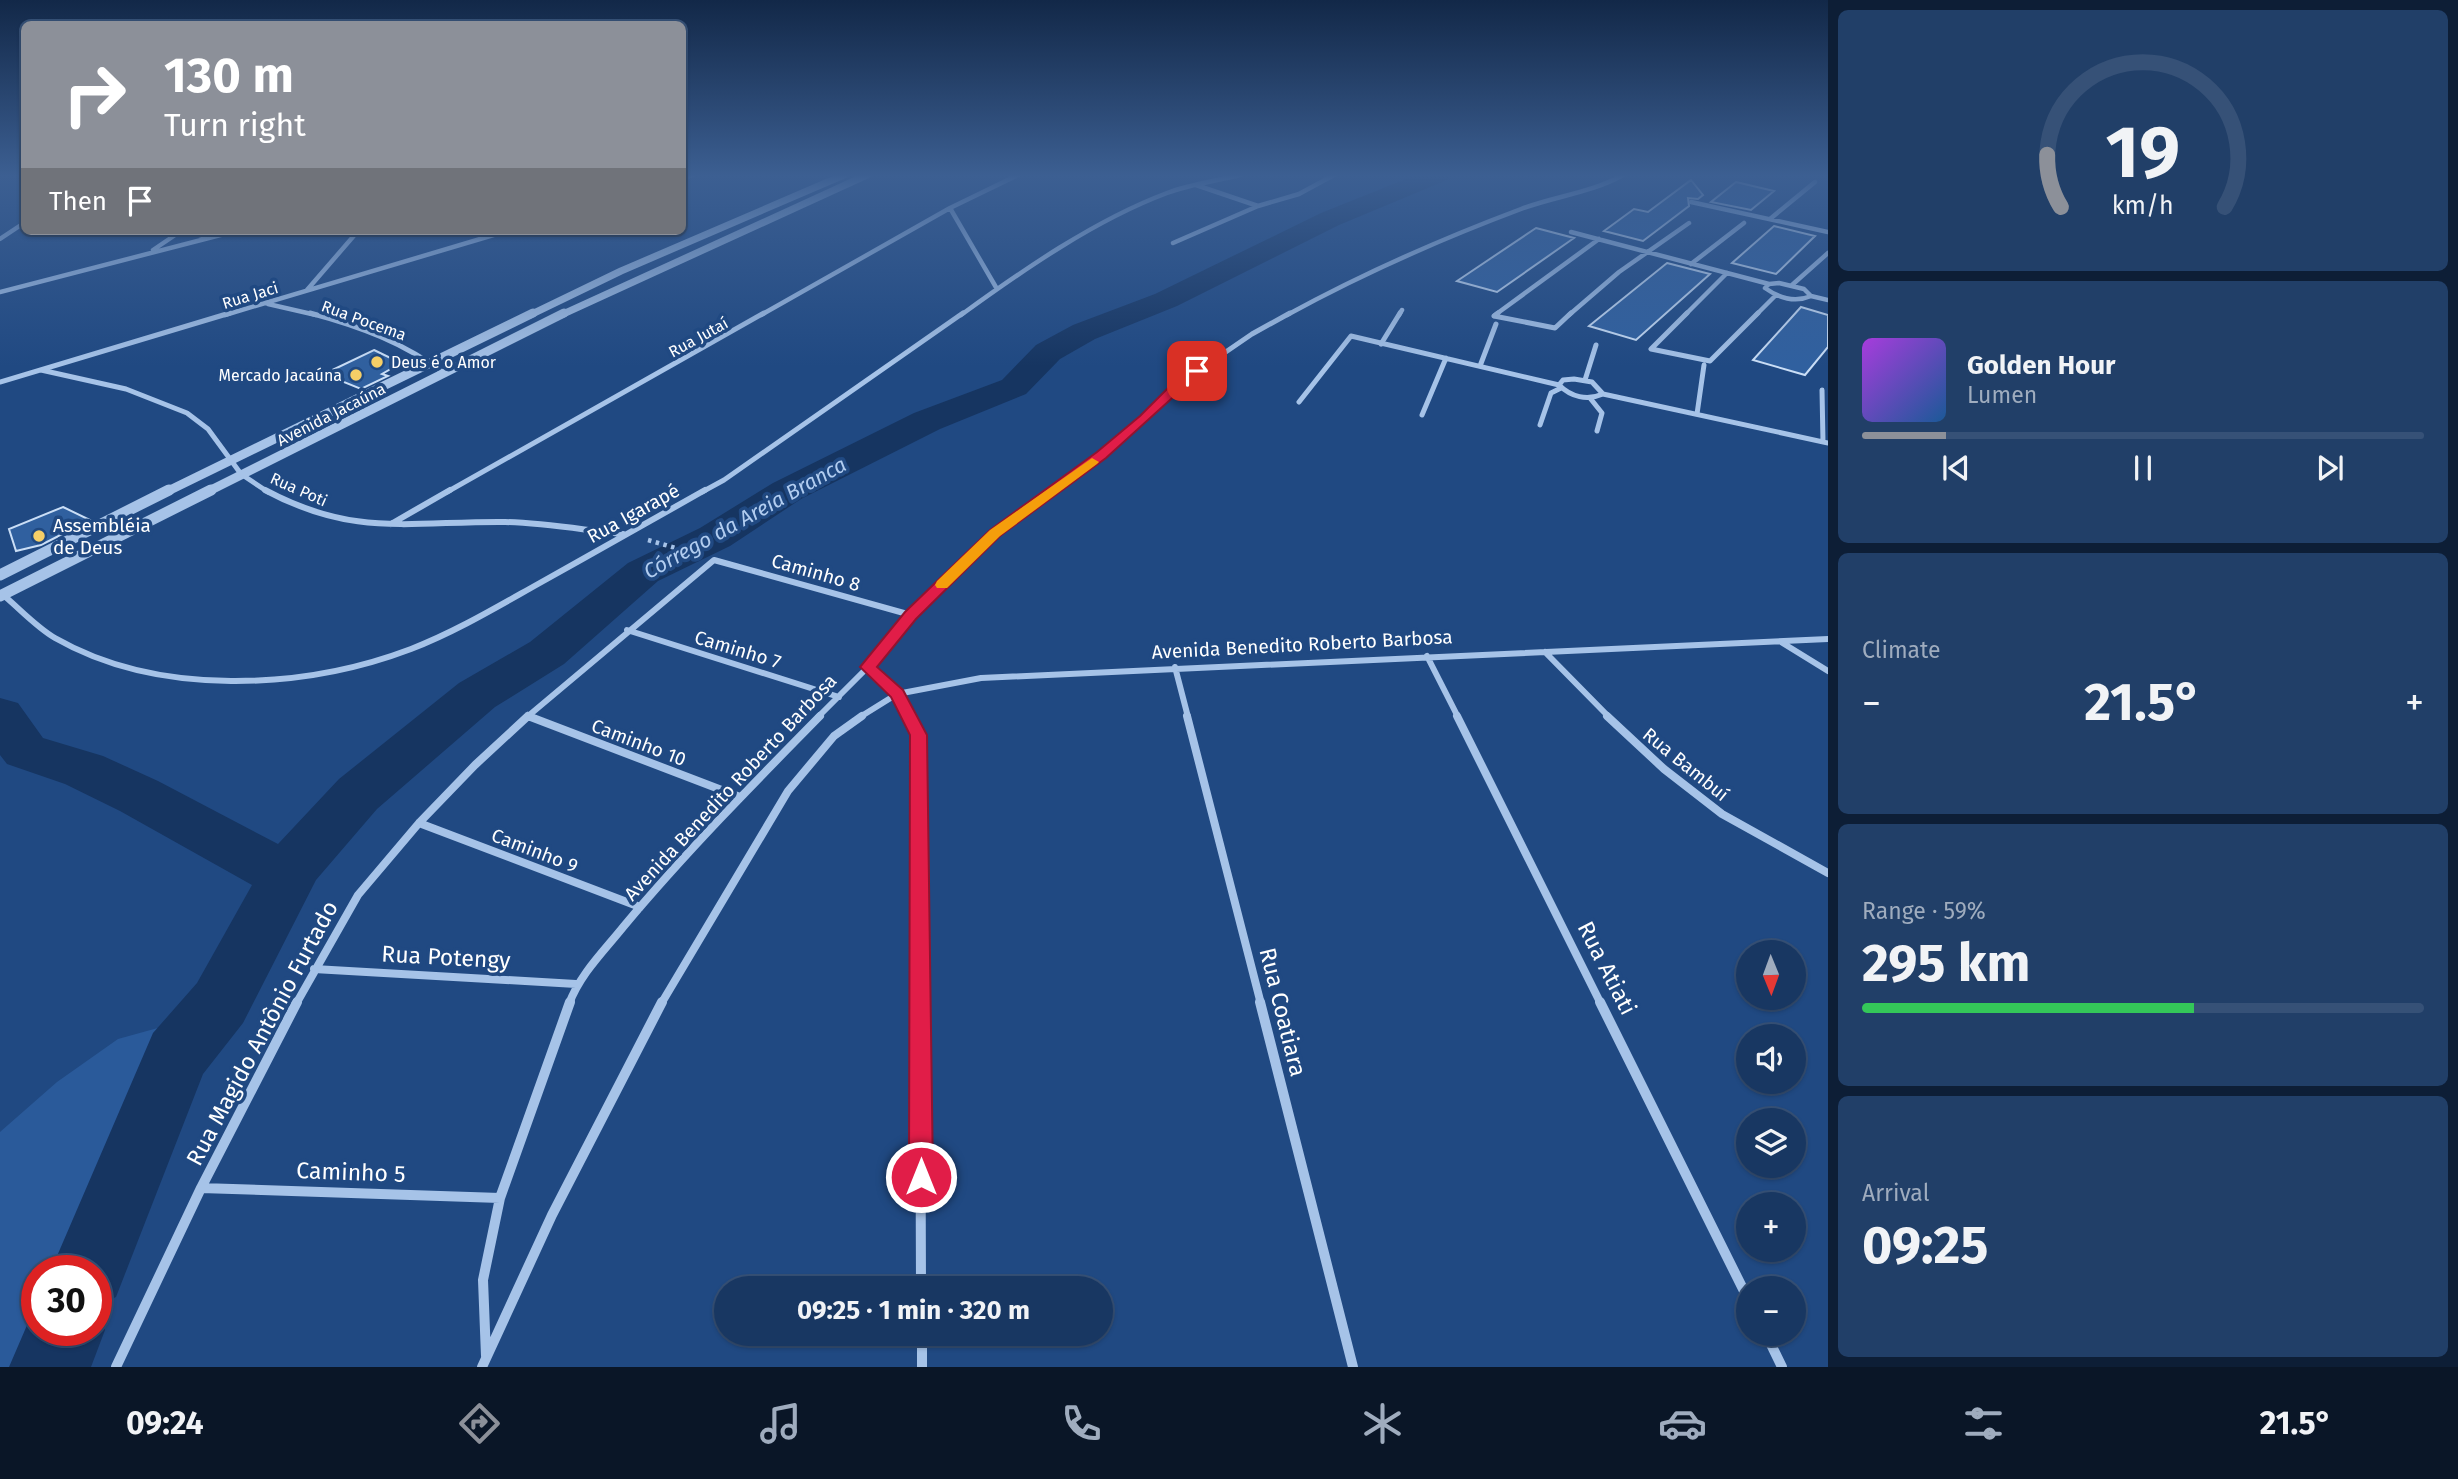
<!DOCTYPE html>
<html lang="en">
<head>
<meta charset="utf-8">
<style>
  body { margin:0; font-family:"Fira Sans",sans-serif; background:#213f68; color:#f1f3f6; height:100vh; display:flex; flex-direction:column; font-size:26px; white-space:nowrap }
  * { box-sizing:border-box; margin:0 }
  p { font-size:23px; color:#9facbe }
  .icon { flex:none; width:38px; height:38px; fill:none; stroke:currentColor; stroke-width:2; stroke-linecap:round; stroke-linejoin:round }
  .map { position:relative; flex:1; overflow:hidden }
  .sheet { display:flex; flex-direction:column; gap:10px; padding:10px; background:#0d1e36; width:630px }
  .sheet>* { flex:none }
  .guide { position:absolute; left:21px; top:21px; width:665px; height:214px; border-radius:10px; box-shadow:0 2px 5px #0004,0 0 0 2px #365177; background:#8c9099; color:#fff; overflow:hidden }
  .needle { width:46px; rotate:179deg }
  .controls { position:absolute; left:1736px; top:940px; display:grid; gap:14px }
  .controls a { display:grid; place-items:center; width:70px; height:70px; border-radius:50%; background:#183762; box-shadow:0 2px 5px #0004,0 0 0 2px #365177; font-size:35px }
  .speed { position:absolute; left:21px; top:1255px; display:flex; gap:14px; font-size:35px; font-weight:700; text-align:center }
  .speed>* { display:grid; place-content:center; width:91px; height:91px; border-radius:50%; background:#183762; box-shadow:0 2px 5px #0004,0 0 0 2px #365177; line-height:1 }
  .speed .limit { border:10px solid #d22; background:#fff; color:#111 }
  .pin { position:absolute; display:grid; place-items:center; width:60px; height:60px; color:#fff; margin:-30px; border-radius:14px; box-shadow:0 4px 10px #0006 }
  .me { position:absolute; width:77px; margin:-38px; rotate:0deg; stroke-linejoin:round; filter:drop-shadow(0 0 5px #0008) }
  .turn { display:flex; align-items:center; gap:24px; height:147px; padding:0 28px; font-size:32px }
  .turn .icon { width:91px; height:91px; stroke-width:2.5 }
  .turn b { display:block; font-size:49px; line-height:60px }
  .then { display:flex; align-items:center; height:66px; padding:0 28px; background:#0003; gap:14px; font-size:26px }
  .big { font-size:52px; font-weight:700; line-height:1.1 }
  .sheet .card { flex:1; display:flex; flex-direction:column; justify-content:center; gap:10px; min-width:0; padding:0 24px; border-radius:10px; background:#213f68 }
  .sheet .dial { align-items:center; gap:0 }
  .dial svg { height:182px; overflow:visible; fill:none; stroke:#365177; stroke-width:7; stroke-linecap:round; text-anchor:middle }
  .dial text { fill:#f1f3f6; stroke:none }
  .song { display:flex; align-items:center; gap:21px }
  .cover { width:84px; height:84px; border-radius:10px; background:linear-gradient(135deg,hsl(280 70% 55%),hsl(210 70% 35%)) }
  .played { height:7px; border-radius:4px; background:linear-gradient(90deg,#8c9099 15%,#365177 15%) }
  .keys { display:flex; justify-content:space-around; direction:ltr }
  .heat { display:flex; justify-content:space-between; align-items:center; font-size:38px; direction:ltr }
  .charge { height:10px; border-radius:5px; background:linear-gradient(90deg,#34c759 59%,#365177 0) }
  .trip { position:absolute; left:714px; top:1276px; width:399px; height:70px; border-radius:35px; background:#183762; box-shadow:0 2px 5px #0004,0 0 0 2px #365177; font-weight:700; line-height:70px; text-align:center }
  .tabs { display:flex; height:112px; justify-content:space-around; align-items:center; background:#0a1627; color:#9facbe }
  .tabs .icon { width:49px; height:49px }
  .tabs .selected { color:#8c9099 }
  .tabs b { font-size:32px; color:#f1f3f6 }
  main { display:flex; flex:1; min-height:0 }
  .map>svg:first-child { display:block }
  .green { fill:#2a5a9a }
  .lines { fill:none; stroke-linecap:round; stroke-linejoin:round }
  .river { fill:#163561; fill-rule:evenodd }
  .building { fill:#30609f; stroke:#cadef6; stroke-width:2 }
  .path { stroke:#a6c3e8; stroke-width:4.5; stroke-dasharray:3.5 4.5; stroke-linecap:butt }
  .minor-far4 { stroke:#a6c3e8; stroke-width:4.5 }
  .minor-far3 { stroke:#a6c3e8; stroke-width:5 }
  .minor-far2 { stroke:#a6c3e8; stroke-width:6 }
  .minor-far1 { stroke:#a6c3e8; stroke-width:8 }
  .minor { stroke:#a6c3e8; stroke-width:10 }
  .tertiary-far2 { stroke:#a6c3e8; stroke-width:7 }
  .tertiary-far1 { stroke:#a6c3e8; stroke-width:9 }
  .tertiary { stroke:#a6c3e8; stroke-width:11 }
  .route { fill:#e11d48; stroke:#92132f; stroke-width:2 }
  .slow { fill:#f59e0b }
  .poi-dot { fill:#f6cf67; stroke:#204982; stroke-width:2.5 }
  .labels { text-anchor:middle; stroke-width:7; stroke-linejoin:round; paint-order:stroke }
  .far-street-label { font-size:16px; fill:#fff; stroke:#204982 }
  .far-poi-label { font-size:16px; fill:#fff; stroke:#204982; text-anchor:start }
  .street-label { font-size:19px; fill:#fff; stroke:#204982 }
  .poi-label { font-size:19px; fill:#fff; stroke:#204982; text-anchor:start }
  .water-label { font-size:21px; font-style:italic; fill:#b2cdf0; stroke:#204982 }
  .near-street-label { font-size:23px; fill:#fff; stroke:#204982 }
</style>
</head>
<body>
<main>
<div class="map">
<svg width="1828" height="1367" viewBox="0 0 1828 1367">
  <rect width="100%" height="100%" fill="#204982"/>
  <path class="green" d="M183,1021L196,1023L166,1112L96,1289V1270H37V1330H79L63,1367H0V1132L57,1082L118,1039Z"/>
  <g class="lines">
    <path class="river" d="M1416,175H1450L1447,180L1339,225L1177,306L1095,339L1060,359L1026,394L940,429L801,499L730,546L658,581L564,664L495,707L377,809L316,880L243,1023L203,1074L116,1297L96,1306V1270H51L153,1033L197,983L252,885L120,811L65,784L7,764L0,755V698L18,703L43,738L103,756L158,781L278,844L339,779L459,683L530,642L628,563L700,528L773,483L914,413L1002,380L1036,345L1073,325L1155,294L1321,213Z
      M37,1302V1330H96V1309L105,1330L91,1367H9Z"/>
  </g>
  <path class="building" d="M1691,180L1703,195L1698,199L1688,198L1689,206L1643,241L1604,231L1634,209L1648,212Z
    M1736,182L1774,191L1751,210L1711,202Z
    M1774,226L1815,236L1776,274L1732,263Z
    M1536,228L1574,238L1497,292L1457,281Z
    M1667,263L1710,274L1636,340L1589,326Z
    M1801,307L1828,315V347L1805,375L1753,360Z
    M374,350L401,363L382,374L388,376L361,389L324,374Z
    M63,507L90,520L41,545L16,551L9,529Z"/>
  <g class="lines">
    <path class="path" d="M648,540L696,554"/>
    <path class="minor-far4" d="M682,178L693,175
      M1196,185L1258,206
      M1691,202L1828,232
      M950,208L997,289
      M1770,219L1815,182
      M187,231L206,237
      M1571,232L1769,284
      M0,239L24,223
      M1173,243L1258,206L1299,194L1334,175
      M153,250L181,231
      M1691,264L1744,223
      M1779,283L1804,289L1811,296C1795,303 1779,298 1765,288L1769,284Z
      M1792,285L1828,253
      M307,290L358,231
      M0,292L236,231
      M1811,296L1828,300
      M268,304L316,315
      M225,315L507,231
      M761,315L950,208L1018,175
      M961,315C1023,270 1095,220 1167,193C1190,184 1216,181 1240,175
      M1287,315C1362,274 1441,239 1521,209C1555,196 1591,193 1623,175
      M1399,315L1402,310
      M1495,315L1599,239
      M1569,315L1619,272L1689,223
      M1685,315L1727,273
      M1756,315L1776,295"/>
    <path class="minor-far3" d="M310,313C359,326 405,343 445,374
      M1687,313L1651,349L1710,361L1758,313
      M1494,316L1555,328L1571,313
      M1494,316L1498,313
      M1381,344L1400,313
      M1480,366L1496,324
      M41,370L126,389L187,413L208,429L241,474L268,492
      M1574,379L1592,382L1603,394C1587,401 1571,397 1559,385L1563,380Z
      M1585,380L1596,345
      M0,382L230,313
      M1822,390L1823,442
      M1603,394L1828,443
      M1590,398L1602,413L1597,431
      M1299,402L1351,336L1559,385
      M1697,414L1704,365
      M1422,415L1446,358
      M1540,425L1551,393L1561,388
      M447,492L764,313
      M702,492L724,480L963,313
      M1050,492L1144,419L1179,384L1252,334L1290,313"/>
    <path class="minor-far2" d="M265,490C354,538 411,521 505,522C545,523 584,530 623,534
      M391,524L450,490
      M2,594C19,608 36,627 55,638C158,697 303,690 411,649C455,632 497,607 538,584C594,553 650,521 705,490
      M627,630L839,697
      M1781,642L1828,671
      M1545,652L1609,717
      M1427,656L1458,717
      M868,667L897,694L910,717
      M1175,667L1188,717
      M528,716L532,717
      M527,717L714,560L911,615
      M818,717L868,667L911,615L995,533L1053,490
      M860,717L897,694L981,678L1828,639"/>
    <path class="minor-far1" d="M528,716L740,797
      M909,716L919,735L920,1004
      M1187,716L1261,1004
      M1457,716L1601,1004
      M1607,716L1664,769L1722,814L1828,873
      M419,823L640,907
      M314,969L576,984
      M296,1004L358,895L419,823L475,765L528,716
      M569,1004C580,974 604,951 624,926C685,853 753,784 820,716
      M661,1004L788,791L834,736L862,716"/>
    <path class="minor" d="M920,1002L921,1288
      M1260,1002L1353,1367
      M1600,1002L1748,1299
      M201,1188L500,1198
      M922,1334V1367
      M1766,1334L1782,1367
      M486,1356L483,1280L500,1198L570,1002
      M116,1367L201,1188L297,1002
      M482,1367L552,1215L662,1002"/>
    <path class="tertiary-far2" d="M530,315L621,271L844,175
      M561,315L867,175"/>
    <path class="tertiary-far1" d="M166,492L533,313
      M207,492L564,313"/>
    <path class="tertiary" d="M0,575L169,490
      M0,596L211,490"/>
  </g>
  <linearGradient id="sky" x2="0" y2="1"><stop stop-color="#122848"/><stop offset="0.48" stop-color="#3c5f92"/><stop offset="1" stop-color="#3c5f92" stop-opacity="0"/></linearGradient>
  <rect width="1828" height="366" fill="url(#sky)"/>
  <path class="route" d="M1193,369L1202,371L1106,458L1000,536L916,619L877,667L903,690L927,735L933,1177L929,1185L921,1189L913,1185L909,1177L910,735L891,697L860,667L905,612L990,530L1097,452L1140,416L1175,381Z"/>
  <path class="slow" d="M1092,458L1099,462L1097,464L1000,536L947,588H937L935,585L937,581L990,530Z"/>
  <g class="poi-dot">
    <circle cx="377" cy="362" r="7"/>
    <circle cx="356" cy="375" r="7"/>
    <circle cx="39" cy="536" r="7"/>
  </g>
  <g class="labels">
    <g class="far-street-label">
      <text transform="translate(250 295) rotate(-17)" y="6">Rua Jaci</text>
      <text transform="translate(364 320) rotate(20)" y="6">Rua Pocema</text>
      <text transform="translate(698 337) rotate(-29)" y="6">Rua Jutaí</text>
      <text transform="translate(331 414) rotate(-27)" y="6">Avenida Jacaúna</text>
      <text transform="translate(299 489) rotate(24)" y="6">Rua Poti</text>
    </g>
    <g class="far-poi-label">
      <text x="391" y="368">Deus é o Amor</text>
      <text x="342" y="381" text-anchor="end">Mercado Jacaúna</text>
    </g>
    <g class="street-label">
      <text transform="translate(633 513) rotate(-29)" y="7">Rua Igarapé</text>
      <text transform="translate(816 572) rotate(16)" y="7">Caminho 8</text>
      <text transform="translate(1302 644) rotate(-3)" y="7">Avenida Benedito Roberto Barbosa</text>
      <text transform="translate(738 649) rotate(17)" y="7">Caminho 7</text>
      <text transform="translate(639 742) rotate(21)" y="7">Caminho 10</text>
      <text transform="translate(1686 764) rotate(39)" y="7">Rua Bambuí</text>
      <text transform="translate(730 787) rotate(-47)" y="7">Avenida Benedito Roberto Barbosa</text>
      <text transform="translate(535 850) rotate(21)" y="7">Caminho 9</text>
    </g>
    <g class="poi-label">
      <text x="53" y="532">Assembléia<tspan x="53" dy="22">de Deus</tspan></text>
    </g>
    <g class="water-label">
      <text transform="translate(745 518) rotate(-29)" y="7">Córrego da Areia Branca</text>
    </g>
    <g class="near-street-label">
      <text transform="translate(446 957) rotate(3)" y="8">Rua Potengy</text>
      <text transform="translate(1607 968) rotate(63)" y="8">Rua Atiati</text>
      <text transform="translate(1283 1012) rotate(76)" y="8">Rua Coatiara</text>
      <text transform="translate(262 1033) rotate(-62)" y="8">Rua Magido Antônio Furtado</text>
      <text transform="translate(351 1172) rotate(2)" y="8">Caminho 5</text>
    </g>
  </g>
</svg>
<div class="controls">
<a><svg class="needle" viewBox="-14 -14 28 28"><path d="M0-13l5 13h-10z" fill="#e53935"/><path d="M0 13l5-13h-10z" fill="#9facbe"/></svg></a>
<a><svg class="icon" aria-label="sound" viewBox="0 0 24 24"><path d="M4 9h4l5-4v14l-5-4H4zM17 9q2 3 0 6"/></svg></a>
<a><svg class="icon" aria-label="layers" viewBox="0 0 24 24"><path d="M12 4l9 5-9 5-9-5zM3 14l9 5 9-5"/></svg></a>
<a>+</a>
<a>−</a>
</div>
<div class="speed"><div class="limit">30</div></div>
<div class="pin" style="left:1197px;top:371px;background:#d93025"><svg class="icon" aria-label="arrive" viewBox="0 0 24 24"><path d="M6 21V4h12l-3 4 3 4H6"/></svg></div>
<svg class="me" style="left:921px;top:1177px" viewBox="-20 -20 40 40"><circle r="17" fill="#e11d48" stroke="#fff" stroke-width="3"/><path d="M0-11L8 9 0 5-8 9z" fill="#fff"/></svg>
<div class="trip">09:25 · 1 min · 320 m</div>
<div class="guide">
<div class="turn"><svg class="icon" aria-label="right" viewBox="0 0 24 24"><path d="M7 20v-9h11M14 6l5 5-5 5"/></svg><div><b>130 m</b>Turn right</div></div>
<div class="then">Then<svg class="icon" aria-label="arrive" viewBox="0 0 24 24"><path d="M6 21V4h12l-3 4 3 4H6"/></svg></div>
</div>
</div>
<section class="sheet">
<div class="card dial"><svg viewBox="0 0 100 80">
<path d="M14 69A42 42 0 1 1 86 69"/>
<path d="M14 69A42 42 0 0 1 8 46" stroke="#8c9099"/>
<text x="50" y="56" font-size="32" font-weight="700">19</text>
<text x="50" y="72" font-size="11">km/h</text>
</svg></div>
<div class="card">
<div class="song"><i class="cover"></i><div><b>Golden Hour</b><p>Lumen</p></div></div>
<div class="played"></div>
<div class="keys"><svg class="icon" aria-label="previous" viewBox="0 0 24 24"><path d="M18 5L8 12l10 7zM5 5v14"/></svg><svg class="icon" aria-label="pause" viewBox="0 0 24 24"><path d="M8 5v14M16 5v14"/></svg><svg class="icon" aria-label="next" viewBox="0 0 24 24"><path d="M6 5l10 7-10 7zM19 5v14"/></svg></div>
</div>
<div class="card"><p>Climate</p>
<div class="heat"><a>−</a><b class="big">21.5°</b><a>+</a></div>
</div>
<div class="card"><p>Range · 59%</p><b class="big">295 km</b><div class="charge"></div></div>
<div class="card"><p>Arrival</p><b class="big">09:25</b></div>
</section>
</main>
<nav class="tabs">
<b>09:24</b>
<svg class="icon selected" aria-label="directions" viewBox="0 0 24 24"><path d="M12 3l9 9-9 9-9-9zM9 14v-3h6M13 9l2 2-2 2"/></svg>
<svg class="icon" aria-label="music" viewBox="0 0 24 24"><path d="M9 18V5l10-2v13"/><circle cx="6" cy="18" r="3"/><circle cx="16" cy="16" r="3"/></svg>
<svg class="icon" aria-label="phone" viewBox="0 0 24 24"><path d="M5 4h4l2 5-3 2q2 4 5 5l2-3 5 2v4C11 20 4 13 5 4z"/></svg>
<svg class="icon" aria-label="climate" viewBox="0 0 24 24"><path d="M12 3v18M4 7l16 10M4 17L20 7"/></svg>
<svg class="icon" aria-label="car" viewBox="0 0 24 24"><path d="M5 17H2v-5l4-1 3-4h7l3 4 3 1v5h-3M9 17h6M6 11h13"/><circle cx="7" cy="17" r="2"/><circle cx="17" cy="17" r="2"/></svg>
<svg class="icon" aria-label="filters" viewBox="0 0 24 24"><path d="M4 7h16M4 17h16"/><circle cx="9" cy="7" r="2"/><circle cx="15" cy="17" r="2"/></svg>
<b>21.5°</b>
</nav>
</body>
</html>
